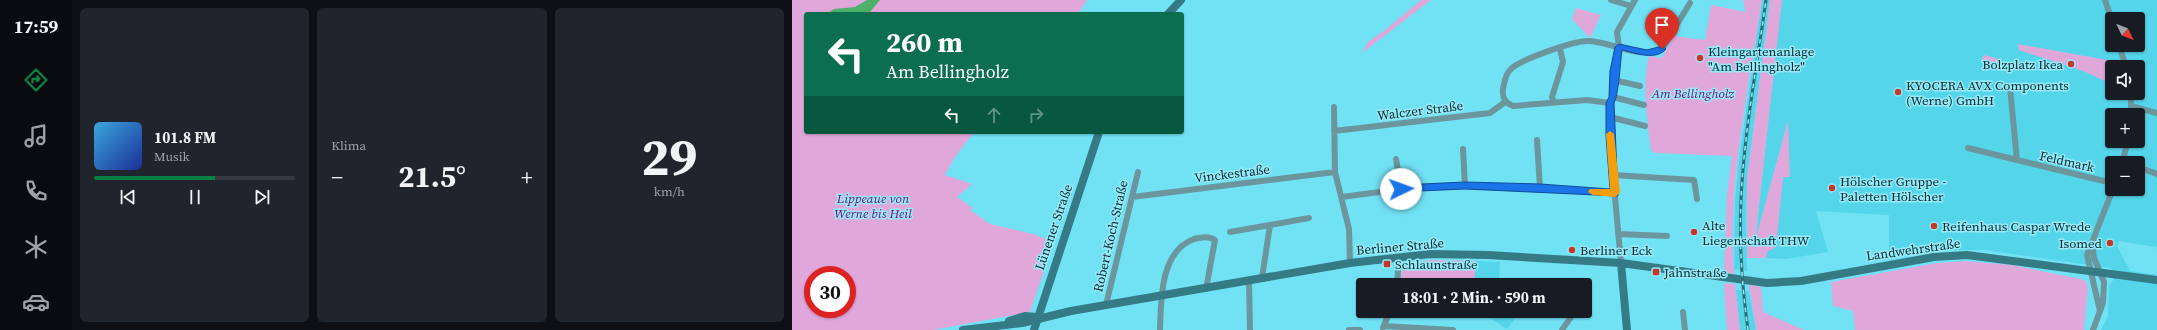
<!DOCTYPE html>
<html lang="de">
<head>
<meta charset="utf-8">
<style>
  body { margin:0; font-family:"Source Serif 4",serif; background:#20242c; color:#f1f3f6; height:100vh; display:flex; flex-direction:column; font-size:15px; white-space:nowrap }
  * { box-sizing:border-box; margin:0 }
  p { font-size:13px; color:#9ea1a6 }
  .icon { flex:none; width:22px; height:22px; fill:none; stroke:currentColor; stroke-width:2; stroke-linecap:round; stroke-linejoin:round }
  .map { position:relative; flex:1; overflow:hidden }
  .drawer { display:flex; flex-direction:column; gap:8px; padding:8px; background:#0d0f14; width:720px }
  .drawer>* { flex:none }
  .guide { position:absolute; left:12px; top:12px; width:380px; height:122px; border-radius:4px; box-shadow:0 1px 3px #0004; background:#0b6e4f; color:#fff; overflow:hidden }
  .needle { width:26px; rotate:133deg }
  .tools { position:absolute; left:1313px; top:12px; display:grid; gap:8px }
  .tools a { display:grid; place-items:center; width:40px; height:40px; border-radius:4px; background:#171b24; box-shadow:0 1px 3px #0004; font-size:20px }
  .speed { position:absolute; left:12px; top:266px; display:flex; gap:8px; font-size:20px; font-weight:700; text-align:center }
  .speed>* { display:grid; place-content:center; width:52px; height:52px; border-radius:50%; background:#171b24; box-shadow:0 1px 3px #0004; line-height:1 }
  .speed .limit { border:6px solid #d22; background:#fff; color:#111 }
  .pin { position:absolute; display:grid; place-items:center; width:34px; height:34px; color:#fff; margin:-41px -17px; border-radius:50% 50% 50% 0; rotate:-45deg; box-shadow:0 0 4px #0007 }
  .pin .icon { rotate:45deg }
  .me { position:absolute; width:44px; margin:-22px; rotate:87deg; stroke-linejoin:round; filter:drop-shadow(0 0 3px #0008) }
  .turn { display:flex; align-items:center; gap:14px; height:84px; padding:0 16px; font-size:18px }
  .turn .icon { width:52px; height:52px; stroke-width:2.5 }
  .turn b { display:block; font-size:28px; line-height:34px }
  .lanes { display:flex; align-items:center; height:38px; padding:0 16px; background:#0003; justify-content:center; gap:20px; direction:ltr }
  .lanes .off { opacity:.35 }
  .big { font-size:30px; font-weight:700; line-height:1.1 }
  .drawer .tile { flex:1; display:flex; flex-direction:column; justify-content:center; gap:6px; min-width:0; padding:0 14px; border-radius:6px; background:#20242c }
  .drawer .dial { align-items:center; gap:0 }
  .dial b { font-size:52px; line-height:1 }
  .song { display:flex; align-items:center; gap:12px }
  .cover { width:48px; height:48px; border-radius:6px; background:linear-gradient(135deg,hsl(200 70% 55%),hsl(230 70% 35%)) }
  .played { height:4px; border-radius:2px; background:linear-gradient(90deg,#0b8043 60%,#363941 60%) }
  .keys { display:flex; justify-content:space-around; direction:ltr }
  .heat { display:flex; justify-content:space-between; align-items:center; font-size:22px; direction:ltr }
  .drawer .tiles { flex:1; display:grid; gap:8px; grid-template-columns:repeat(3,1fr) }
  .trip { position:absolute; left:564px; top:278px; width:236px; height:40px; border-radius:4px; background:#171b24; box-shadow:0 1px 3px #0004; font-weight:700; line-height:40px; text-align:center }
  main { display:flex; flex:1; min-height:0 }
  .dock { display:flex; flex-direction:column; width:72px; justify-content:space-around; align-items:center; background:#090b0e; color:#9ea1a6 }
  .dock .icon { width:28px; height:28px }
  .dock .selected { color:#0b8043 }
  .dock b { font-size:18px; color:#f1f3f6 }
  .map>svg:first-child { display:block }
  .built { fill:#54d5ea; fill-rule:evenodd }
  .green { fill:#e0a8da; fill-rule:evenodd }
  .water { fill:#4db269 }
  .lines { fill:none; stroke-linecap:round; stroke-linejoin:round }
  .street { stroke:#6c969e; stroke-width:6 }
  .secondary { stroke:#357b86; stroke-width:8 }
  .rail-casing { stroke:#2b6c77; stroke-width:3 }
  .rail { stroke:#96eaf9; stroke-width:1.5; stroke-dasharray:4.5; stroke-linecap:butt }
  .route { fill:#1a73e8; stroke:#114b97 }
  .slow { fill:#f59e0b }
  .poi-dot { fill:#c53829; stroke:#96eaf9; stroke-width:1.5 }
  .labels { text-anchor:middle; stroke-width:3; stroke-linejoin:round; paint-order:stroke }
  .poi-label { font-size:13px; fill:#042a30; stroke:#96eaf9; text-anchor:start }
  .park-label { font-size:13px; font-style:italic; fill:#760b72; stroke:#96eaf9 }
  .street-label { font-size:13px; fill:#042a30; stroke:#96eaf9 }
</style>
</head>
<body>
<main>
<nav class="dock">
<b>17:59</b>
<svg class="icon selected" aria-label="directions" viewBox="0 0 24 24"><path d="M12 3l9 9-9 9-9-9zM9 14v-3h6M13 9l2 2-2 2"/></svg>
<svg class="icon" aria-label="music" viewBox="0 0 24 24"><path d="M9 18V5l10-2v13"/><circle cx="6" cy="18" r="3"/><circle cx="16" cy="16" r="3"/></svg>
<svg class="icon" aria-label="phone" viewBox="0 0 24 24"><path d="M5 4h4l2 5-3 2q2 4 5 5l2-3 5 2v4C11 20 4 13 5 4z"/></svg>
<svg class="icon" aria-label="climate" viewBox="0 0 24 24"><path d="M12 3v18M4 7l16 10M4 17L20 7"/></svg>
<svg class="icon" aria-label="car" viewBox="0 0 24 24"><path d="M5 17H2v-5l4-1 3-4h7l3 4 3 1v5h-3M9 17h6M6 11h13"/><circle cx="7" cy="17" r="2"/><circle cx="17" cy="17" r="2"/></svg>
</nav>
<section class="drawer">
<div class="tiles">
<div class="tile">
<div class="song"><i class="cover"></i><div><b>101.8 FM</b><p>Musik</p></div></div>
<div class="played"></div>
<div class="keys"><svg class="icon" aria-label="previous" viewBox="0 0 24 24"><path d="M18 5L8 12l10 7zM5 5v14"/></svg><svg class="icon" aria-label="pause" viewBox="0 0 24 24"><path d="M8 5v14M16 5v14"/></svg><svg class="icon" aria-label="next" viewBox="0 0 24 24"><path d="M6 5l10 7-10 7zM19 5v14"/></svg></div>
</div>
<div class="tile"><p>Klima</p>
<div class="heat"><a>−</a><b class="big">21.5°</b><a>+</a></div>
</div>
<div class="tile dial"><b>29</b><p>km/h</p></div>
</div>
</section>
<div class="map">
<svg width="1365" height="330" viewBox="0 0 1365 330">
  <rect width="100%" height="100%" fill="#71e1f4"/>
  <path class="built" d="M970,0H978L955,178L954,222L955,271L942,269L943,202L947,159Z
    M989,0H1365V249L1364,247L1327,241L1325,246L1338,271L1365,275V330H1309L1316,316L1317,286L1322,279L1319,268L1193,250H1151L1097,257V215L1024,211L1036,252L994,259L974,258L991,176L997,177L995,123L963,245ZM1320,19H1346V45H1320ZM1320,67H1346V93H1320ZM1320,115H1346V141H1320ZM1320,163H1346V189H1320Z
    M684,261L708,262L707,283L709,285H682Z
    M944,290L957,291L964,330H948Z
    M687,311H729L715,329Z"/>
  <path class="green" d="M0,0H295L286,14H14V132H182L163,157L153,175L180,184L165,197L181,208L178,210L198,224L241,234L262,242L238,312L141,330H0ZM21,275H55V309H21Z
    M629,0H639L570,53L576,42L593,30Z
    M951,0H970C957,87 935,186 942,274L932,272L935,194L940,156L863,153L859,150C855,120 850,85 857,56L870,58L881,36L913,40L919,5L954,12Z
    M978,0H990L963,241L996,121L998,177H991L984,247L975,252L974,258H955V178Z
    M784,8L809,15L798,38L780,19Z
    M1226,44L1315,60L1320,68V84L1291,71L1227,50Z
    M1192,55L1204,58L1207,64C1201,68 1193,65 1190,59Z
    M639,260L684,261L682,285H608L611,264Z
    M1173,261L1219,265L1289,279L1294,281L1296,287L1292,330H1063L1061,311L1041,306L1039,282L1145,263Z
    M932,283L943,284L948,330H935Z
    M957,284L969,287L971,312L1012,330H964Z"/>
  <path class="water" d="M75,0H88L77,13L73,14H34L42,9L63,7Z"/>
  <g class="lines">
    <path class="street" d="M819,0L839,6
      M1313,0L1320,21
      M1327,45L1334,67
      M822,80L848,86
      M1218,88L1225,160L1320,183
      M1339,93V115
      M821,97L852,105
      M762,102L760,97L771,62L768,49
      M818,103L795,100L721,106C711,102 709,95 712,84C713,79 715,72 720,68C730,59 782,41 795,41C820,41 845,60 870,49L898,3
      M1339,106L1365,113
      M542,107L543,172L557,229L558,263
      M818,117L853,126
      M542,131L698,113L713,102
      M745,140L748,188
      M1176,148L1225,160
      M671,149L673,186
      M604,159L609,189
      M1330,163L1336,141
      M1346,167L1365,174
      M821,175L902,180L905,199
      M340,197L543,172
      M550,197C586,192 622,187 659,186C714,185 768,190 823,193
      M478,225L517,218
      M438,232L478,225L470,278
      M826,234L875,236
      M1300,243L1302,258L1312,282L1311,303L1301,330
      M829,263L821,175L818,103L821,97L822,71L827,47L825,32L843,0
      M457,280L458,330
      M605,285L607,257
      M314,305L346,172
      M1308,311L1295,255L1321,189
      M891,312L893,330
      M592,326L661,330
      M591,328L598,311
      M368,330C369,300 368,251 402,239C409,237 417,236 423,240L414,289
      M557,330H568
      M770,330L781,314"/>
    <path class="secondary" d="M376,14L389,0
      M829,263L835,330
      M217,321L233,316L244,317
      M171,330L230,323L279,311L558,263L638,254L696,255L829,263L975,283L1009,281L1142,257L1175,255L1365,280
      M242,330L307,132"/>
    <g class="rail-casing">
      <path id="rail" d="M956,330C950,287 947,243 949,199C952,132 965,66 974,0"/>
    </g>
    <use href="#rail" class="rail"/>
  </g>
  <path class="route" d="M827,44L855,50L870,46L874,49C864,61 843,53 830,50C828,64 827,93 822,103L826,196L673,189L605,192V186L609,185L673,182L748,184L818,189L814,136V103L817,97L818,71L823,47Z"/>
  <path class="slow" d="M818,131L822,134L828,193L823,197L801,195L796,192L798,189H818L814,134Z"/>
  <g class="poi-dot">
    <circle cx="908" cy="58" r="4"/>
    <circle cx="1279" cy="64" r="4"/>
    <circle cx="1106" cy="92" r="4"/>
    <circle cx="1040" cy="188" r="4"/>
    <circle cx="1142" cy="226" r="4"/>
    <circle cx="902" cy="232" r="4"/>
    <circle cx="1318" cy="243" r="4"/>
    <circle cx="780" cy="250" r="4"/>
    <rect x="591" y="260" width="8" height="8" rx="2"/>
    <rect x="860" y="268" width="8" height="8" rx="2"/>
  </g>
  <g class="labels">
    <g class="poi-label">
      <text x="916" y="56">Kleingartenanlage<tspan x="916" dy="15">"Am Bellingholz"</tspan></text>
      <text x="1271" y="69" text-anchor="end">Bolzplatz Ikea</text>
      <text x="1114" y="90">KYOCERA AVX Components<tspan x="1114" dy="15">(Werne) GmbH</tspan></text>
      <text x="1048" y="186">Hölscher Gruppe -<tspan x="1048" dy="15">Paletten Hölscher</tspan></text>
      <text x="910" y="230">Alte<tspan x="910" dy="15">Liegenschaft THW</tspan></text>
      <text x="1150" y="231">Reifenhaus Caspar Wrede</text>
      <text x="1310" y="248" text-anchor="end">Isomed</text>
      <text x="788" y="255">Berliner Eck</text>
      <text x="603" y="269">Schlaunstraße</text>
      <text x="872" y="277">Jahnstraße</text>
    </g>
    <g class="park-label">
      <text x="901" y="98">Am Bellingholz</text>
      <text x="81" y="203">Lippeaue von<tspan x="81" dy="15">Werne bis Heil</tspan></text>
    </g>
    <g class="street-label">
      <text transform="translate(628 110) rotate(-7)" y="5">Walczer Straße</text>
      <text transform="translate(1275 161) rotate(13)" y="5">Feldmark</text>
      <text transform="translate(440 173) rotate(-7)" y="5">Vinckestraße</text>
      <text transform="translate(261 227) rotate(-71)" y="5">Lünener Straße</text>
      <text transform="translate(318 236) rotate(-77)" y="5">Robert-Koch-Straße</text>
      <text transform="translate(608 246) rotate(-5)" y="5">Berliner Straße</text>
      <text transform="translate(1121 249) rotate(-8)" y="5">Landwehrstraße</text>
    </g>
  </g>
</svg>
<div class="tools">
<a><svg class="needle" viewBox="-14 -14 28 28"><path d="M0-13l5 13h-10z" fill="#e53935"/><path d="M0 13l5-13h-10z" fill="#9ea1a6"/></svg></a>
<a><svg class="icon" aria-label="sound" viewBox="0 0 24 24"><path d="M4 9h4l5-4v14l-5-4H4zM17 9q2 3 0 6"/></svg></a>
<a>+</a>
<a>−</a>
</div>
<div class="speed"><div class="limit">30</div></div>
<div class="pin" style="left:870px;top:49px;background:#d93025"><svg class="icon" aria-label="arrive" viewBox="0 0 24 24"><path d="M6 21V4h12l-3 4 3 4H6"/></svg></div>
<svg class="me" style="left:609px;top:189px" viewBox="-20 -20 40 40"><circle r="19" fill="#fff"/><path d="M0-13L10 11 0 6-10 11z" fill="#1a73e8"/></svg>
<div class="trip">18:01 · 2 Min. · 590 m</div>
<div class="guide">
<div class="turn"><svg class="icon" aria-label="left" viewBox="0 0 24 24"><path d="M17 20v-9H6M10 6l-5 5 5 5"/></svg><div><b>260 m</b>Am Bellingholz</div></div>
<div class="lanes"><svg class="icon" aria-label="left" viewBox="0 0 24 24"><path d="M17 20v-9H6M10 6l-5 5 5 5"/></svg><svg class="icon off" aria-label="ahead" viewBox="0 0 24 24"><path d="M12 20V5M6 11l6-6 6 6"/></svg><svg class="icon off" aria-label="right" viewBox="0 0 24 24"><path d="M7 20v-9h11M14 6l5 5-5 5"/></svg></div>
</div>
</div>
</main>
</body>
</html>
